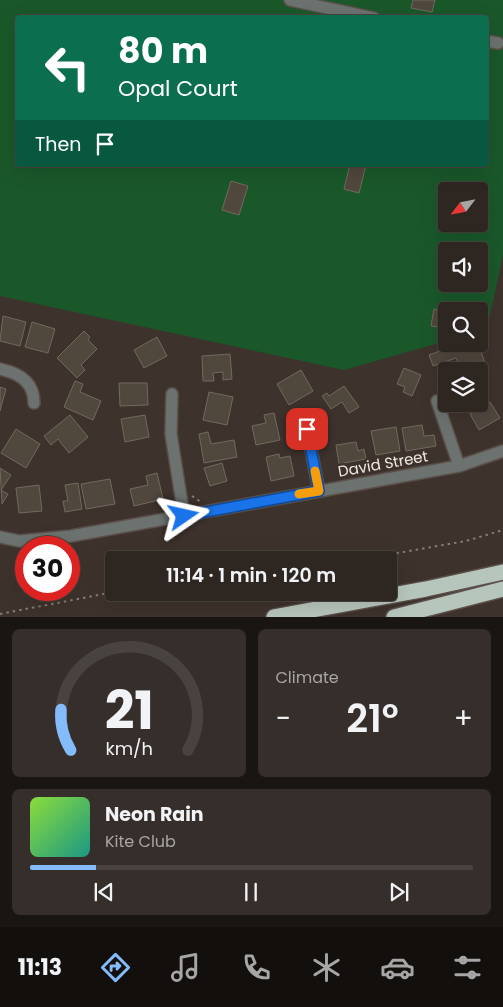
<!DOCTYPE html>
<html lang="en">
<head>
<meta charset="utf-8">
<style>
  body { margin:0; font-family:Poppins,sans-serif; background:#362e2a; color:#f1f3f6; height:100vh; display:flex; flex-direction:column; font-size:19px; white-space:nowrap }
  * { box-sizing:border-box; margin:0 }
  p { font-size:16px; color:#a7a5a5 }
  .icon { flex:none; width:28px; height:28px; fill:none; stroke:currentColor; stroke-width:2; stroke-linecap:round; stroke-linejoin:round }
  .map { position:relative; height:617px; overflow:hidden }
  .sheet { display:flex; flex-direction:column; gap:12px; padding:12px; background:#191512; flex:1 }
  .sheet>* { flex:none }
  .hud { position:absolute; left:15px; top:15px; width:474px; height:152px; border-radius:5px; box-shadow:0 5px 20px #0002,0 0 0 1px #49433f; background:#0b6e4f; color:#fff; overflow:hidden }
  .needle { width:32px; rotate:238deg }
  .controls { position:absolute; left:438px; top:182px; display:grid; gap:10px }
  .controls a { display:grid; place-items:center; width:50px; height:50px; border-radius:5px; background:#2e2621; box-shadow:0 5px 20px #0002,0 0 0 1px #49433f; font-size:25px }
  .speed { position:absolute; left:15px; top:536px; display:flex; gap:10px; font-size:25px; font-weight:700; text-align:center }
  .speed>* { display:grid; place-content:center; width:65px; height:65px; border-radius:50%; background:#2e2621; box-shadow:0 5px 20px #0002,0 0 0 1px #49433f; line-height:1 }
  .speed .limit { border:8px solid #d22; background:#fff; color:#111 }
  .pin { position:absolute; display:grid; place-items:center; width:42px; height:42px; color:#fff; margin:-21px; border-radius:10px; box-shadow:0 2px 8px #0006 }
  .me { position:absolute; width:55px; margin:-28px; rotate:79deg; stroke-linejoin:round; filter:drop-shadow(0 0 4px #0008) }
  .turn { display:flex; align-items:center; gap:18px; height:105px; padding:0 20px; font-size:22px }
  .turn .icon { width:65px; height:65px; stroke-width:2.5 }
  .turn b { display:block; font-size:35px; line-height:42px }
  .then { display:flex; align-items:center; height:48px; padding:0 20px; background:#0003; gap:10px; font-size:19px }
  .big { font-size:38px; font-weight:600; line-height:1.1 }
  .sheet .tile { flex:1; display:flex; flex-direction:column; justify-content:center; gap:8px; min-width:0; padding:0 18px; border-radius:8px; background:#362e2a }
  .sheet .dial { align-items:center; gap:0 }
  .dial svg { height:130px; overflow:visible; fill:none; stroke:#49433f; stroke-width:7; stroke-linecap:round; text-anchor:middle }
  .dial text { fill:#f1f3f6; stroke:none }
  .song { display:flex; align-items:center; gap:15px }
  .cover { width:60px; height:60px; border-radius:8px; background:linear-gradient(135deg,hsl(90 70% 55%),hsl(170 70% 35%)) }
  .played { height:5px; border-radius:2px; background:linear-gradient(90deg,#84bcfb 15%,#49433f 15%) }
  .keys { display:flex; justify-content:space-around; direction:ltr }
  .heat { display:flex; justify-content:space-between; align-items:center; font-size:28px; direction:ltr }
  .sheet .tiles { flex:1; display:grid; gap:12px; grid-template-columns:1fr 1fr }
  .tile:last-child { grid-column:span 2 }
  .trip { position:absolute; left:105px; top:551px; width:292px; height:50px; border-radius:5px; background:#2e2621; box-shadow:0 5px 20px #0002,0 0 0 1px #49433f; font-weight:600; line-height:50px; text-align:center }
  .tab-bar { display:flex; height:80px; justify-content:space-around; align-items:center; background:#120f0d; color:#a7a5a5 }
  .tab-bar .icon { width:35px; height:35px }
  .tab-bar .current { color:#84bcfb }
  .tab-bar b { font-size:22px; color:#f1f3f6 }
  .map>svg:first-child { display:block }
  .green { fill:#1a582a; fill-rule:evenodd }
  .building { fill:#50473d; stroke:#72695f }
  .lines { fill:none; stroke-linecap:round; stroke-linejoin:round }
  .minor-casing { stroke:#5b4f4a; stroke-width:14 }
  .highway-casing { stroke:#5b4f4a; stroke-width:18 }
  .path { stroke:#867b76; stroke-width:2; stroke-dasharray:2.5 4; stroke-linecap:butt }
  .minor { stroke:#6c726f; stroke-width:11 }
  .highway { stroke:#b7c6bd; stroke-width:15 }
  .route-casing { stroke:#114b97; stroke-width:12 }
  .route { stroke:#1a73e8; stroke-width:9 }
  .slow { stroke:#f59e0b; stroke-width:9 }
  .labels { text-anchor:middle; stroke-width:5; stroke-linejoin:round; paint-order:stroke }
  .street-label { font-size:15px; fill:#f1e9e5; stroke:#3e322c }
</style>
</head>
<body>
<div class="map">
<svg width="503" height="617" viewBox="0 0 503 617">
  <rect width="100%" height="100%" fill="#3e322c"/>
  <path class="green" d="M0,0H503V255L487,329L479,332V311H446V341L344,370L0,296ZM18,18H486V165H18ZM446,191H479V224H446ZM446,251H479V284H446Z"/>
  <path class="building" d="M413,0H435L432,12L411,8Z
    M350,165H366L359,193L344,189Z
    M231,181L248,186L239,215L222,210Z
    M434,309L446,312V328L431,326Z
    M3,316L26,322L20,346L0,341Z
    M32,322L55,329L48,353L25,347Z
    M84,331L90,337L88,340L97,349L81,365L85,370L77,378L57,358Z
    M157,337L167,356L144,368L134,350Z
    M459,344H478L487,368L478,371H461L456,358L433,366L429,355Z
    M230,354L232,379L223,380V372L213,373L214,381H203L202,356Z
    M404,368L421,375L412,396L403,392L405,387L397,384Z
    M301,370L313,391L289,405L277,384Z
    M75,381L83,384L80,392L101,401L93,420L64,407Z
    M119,383H147L148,405L120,406Z
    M344,386L359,407L349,413L342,402L331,409L322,396L327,393L329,396Z
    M0,387L6,389L0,411Z
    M209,392L233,397L227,425L203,420Z
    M490,402L500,418L479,430L470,414Z
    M274,413L280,440L256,445L252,426L266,423L264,415Z
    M70,415L88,437L69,453L58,439L51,445L44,436Z
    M145,415L149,437L125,442L121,419Z
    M422,425L424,436L434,435L436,446L406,451L402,428Z
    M396,427L400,451L376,455L371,431Z
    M16,429L40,444L26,468L1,453Z
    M208,432L211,444L234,440L237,457L204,463L199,434Z
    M356,442L358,451L364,449L366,459L339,464L336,445Z
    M279,454L280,458L290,456L294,476L271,481L266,457Z
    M222,463L227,481L210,486L204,468Z
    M0,468L11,475L1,490L8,494L2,504Z
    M157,473L163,499L134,506L130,489L148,485L146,476Z
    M110,479L115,504L86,509L81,484Z
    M78,483L82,509L65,512L63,501H68L65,485Z
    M39,485L42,511L19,513L16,488Z"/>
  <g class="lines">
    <g class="minor-casing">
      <path id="minor" d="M290,0L374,18
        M486,41L498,43
        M0,369C19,373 34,382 34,403
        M172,394L171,434L184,516
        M437,401L459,466
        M307,429L319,491
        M0,537L19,541L71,536L459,466L503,451"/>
    </g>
    <g class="highway-casing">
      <path id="highway" d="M274,617L426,589L503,572
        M394,617L503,589"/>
    </g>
    <path class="path" d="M192,496L201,502
      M358,560L466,541L503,530
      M0,614L114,592"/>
    <use href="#minor" class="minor"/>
    <use href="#highway" class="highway"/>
  </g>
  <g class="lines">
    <g class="route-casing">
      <path id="route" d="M184,516L319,491L307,429"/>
    </g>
    <use href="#route" class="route"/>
    <path class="slow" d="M299,494L319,491L315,471"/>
  </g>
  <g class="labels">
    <g class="street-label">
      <text transform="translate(383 464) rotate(-10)" y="5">David Street</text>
    </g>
  </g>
</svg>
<div class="controls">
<a><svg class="needle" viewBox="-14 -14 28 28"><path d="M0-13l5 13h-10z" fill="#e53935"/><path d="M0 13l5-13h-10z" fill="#a7a5a5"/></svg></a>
<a><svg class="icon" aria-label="sound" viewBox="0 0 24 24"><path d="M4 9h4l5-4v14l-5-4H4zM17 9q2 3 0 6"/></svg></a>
<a><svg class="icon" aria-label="search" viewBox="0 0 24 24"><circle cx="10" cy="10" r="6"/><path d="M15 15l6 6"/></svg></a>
<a><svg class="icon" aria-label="layers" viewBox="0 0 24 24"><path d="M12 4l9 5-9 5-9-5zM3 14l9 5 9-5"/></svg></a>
</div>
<div class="speed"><div class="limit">30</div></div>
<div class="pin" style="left:307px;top:429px;background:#d93025"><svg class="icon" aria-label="arrive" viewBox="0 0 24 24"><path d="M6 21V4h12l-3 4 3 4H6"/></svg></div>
<svg class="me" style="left:184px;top:516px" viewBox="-20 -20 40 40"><path d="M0-17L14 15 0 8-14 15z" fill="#1a73e8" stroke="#fff" stroke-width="4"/></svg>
<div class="trip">11:14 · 1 min · 120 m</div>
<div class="hud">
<div class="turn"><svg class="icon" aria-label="left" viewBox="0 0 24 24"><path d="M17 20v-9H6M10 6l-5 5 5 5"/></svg><div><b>80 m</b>Opal Court</div></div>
<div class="then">Then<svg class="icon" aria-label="arrive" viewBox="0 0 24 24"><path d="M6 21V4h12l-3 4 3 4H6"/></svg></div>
</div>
</div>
<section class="sheet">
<div class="tiles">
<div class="tile dial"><svg viewBox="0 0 100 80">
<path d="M14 69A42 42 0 1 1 86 69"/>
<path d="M14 69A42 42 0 0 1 8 44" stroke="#84bcfb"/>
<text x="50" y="56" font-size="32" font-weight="700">21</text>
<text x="50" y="72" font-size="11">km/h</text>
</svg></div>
<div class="tile"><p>Climate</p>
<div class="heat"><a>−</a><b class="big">21°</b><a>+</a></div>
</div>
<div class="tile">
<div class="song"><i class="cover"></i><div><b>Neon Rain</b><p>Kite Club</p></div></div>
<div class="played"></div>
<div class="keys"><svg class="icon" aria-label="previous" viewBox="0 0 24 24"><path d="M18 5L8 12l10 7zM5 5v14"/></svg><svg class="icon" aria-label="pause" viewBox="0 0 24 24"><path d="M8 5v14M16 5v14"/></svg><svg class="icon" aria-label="next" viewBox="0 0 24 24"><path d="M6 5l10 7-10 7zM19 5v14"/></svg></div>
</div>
</div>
</section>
<nav class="tab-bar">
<b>11:13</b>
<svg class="icon current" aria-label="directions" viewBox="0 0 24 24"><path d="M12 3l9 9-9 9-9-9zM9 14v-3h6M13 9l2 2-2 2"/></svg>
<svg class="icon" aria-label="music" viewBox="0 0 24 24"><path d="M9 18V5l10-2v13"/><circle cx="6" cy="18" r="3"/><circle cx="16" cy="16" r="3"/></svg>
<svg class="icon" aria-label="phone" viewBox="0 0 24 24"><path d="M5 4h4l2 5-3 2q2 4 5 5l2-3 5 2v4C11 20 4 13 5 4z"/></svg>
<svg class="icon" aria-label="climate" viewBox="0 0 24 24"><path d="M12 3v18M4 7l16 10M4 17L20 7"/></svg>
<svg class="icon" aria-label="car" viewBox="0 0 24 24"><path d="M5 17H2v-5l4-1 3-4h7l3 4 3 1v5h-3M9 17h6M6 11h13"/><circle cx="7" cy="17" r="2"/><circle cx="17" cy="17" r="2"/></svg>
<svg class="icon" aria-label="filters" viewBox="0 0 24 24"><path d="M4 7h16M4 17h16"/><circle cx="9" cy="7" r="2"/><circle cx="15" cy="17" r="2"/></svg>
</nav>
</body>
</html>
